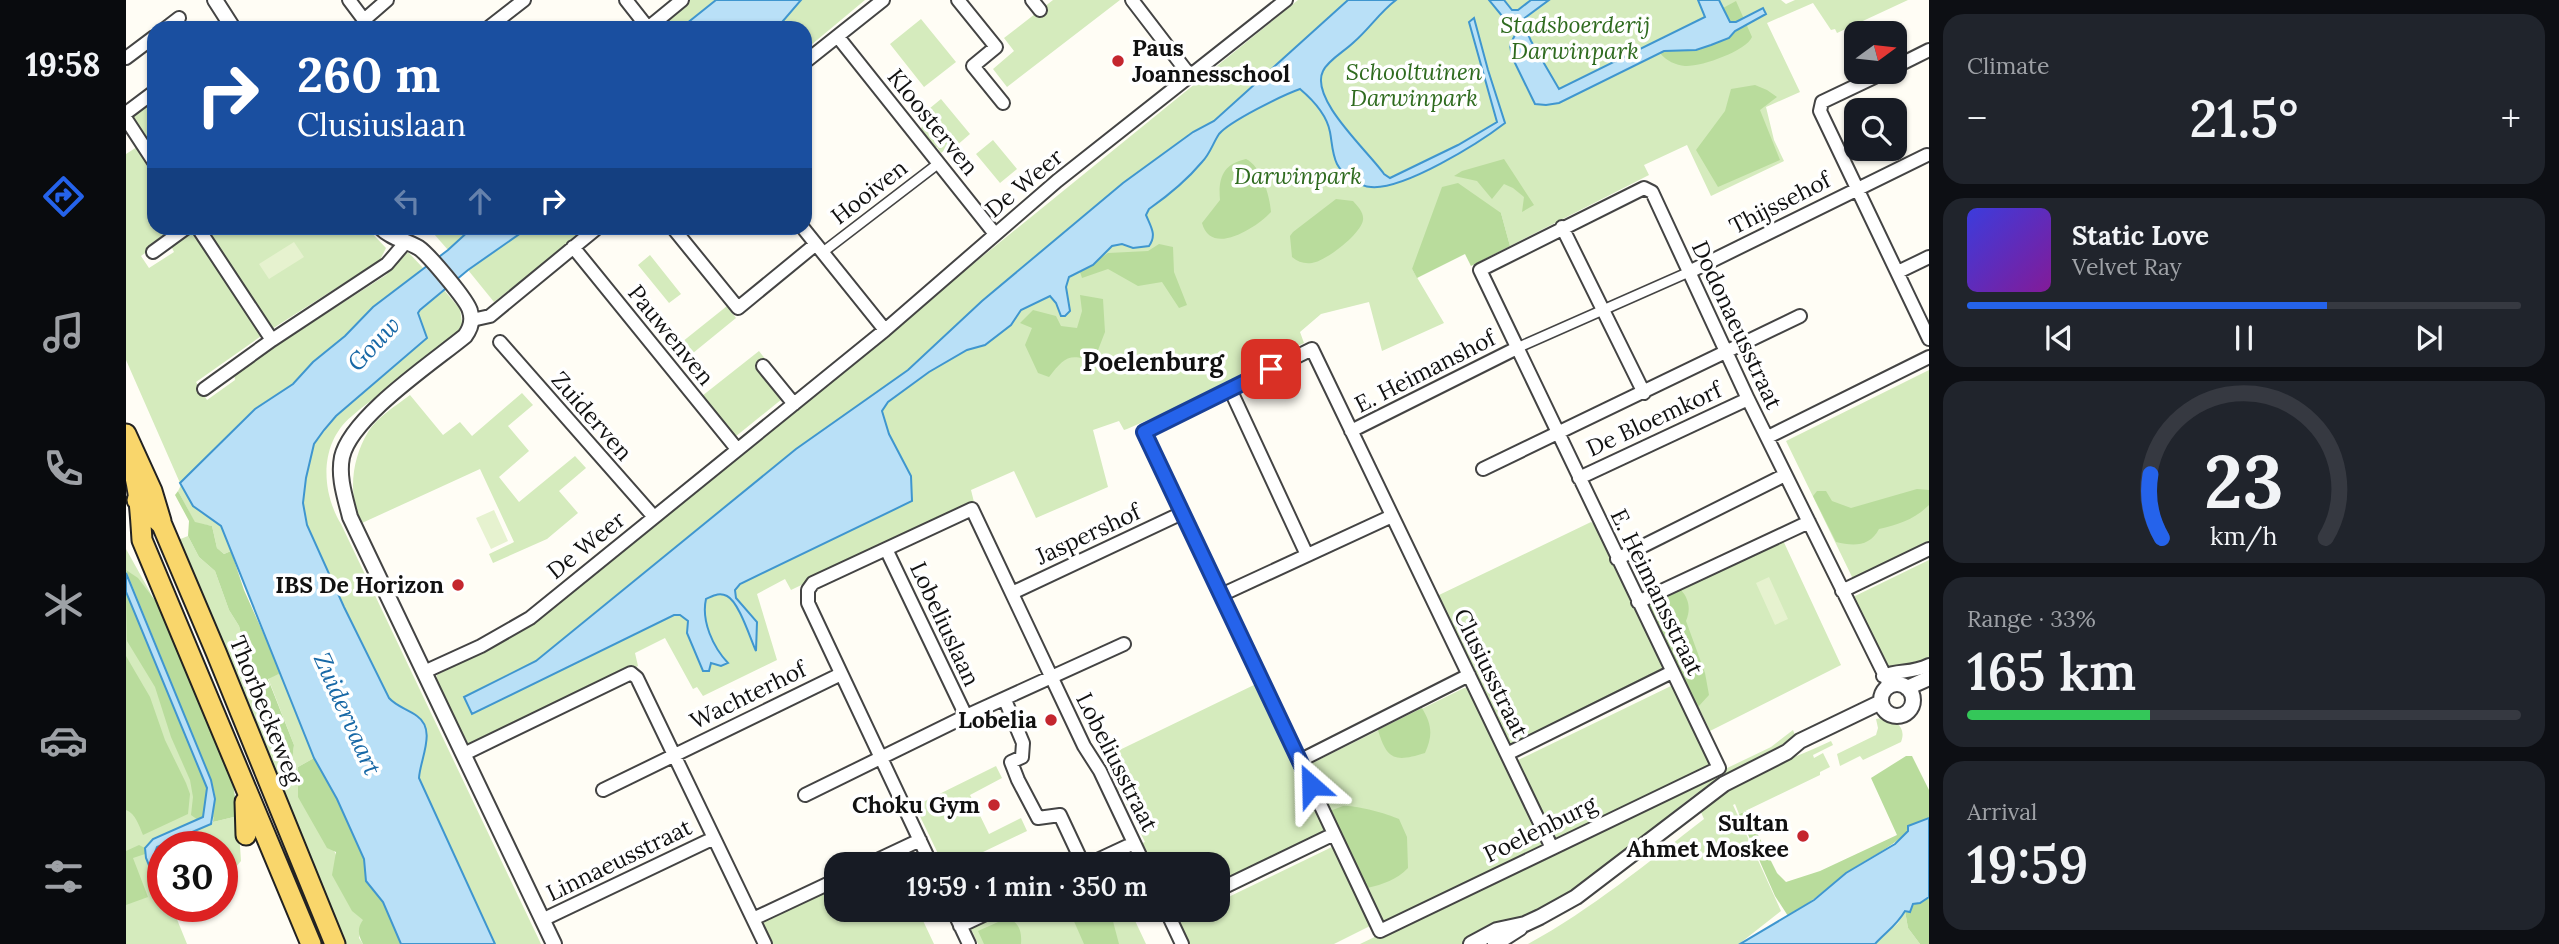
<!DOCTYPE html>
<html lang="en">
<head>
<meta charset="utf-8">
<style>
  body { margin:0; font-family:Lora,serif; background:#20242c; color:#f1f3f6; height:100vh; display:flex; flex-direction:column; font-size:26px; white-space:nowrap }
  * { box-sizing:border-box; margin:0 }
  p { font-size:23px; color:#9ea1a6 }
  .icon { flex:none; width:38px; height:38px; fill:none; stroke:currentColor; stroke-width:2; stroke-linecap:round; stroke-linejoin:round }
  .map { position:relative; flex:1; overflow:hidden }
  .drawer { display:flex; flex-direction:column; gap:14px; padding:14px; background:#0d0f14; width:630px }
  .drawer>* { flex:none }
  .banner { position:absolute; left:21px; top:21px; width:665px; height:214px; border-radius:21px; box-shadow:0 2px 5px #0004; background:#1a4fa0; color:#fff; overflow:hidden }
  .needle { width:46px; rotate:75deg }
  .buttons { position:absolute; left:1718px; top:21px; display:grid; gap:14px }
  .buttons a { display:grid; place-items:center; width:63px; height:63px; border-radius:14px; background:#171b24; box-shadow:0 2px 5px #0004; font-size:35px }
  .speed { position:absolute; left:21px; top:831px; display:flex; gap:14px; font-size:35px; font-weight:700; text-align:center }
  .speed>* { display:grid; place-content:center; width:91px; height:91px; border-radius:50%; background:#171b24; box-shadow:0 2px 5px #0004; line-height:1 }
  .speed .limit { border:10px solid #d22; background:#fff; color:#111 }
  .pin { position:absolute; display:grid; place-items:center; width:60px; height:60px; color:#fff; margin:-30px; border-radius:14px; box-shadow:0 4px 10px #0006 }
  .me { position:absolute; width:77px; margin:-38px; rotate:335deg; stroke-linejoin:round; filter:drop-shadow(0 0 5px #0008) }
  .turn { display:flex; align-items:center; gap:24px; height:147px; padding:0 35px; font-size:32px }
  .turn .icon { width:91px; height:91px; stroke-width:2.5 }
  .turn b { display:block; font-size:49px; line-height:60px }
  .lanes { display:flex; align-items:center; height:66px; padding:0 35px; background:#0003; justify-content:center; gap:35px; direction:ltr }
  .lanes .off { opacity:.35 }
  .big { font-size:52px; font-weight:600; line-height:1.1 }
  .drawer .card { flex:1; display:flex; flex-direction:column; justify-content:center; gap:10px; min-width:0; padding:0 24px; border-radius:21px; background:#20242c }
  .drawer .dial { align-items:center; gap:0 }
  .dial svg { height:182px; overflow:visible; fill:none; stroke:#363941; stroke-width:7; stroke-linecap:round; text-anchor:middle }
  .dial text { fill:#f1f3f6; stroke:none }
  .song { display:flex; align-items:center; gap:21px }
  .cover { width:84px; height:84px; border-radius:10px; background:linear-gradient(135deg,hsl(240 70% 55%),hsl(290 70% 35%)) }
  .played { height:7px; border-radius:4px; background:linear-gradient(90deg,#2563eb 65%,#363941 65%) }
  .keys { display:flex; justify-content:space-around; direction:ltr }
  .heat { display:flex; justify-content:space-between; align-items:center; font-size:38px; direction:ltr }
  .charge { height:10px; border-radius:5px; background:linear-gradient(90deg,#34c759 33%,#363941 0) }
  .trip { position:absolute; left:698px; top:852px; width:406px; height:70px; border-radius:21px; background:#171b24; box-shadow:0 2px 5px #0004; font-weight:600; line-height:70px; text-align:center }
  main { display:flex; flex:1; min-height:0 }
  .dock { display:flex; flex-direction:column; width:126px; justify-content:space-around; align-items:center; background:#090b0e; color:#9ea1a6 }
  .dock .icon { width:49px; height:49px }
  .dock .selected { color:#2563eb }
  .dock b { font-size:32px; color:#f1f3f6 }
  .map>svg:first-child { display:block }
  .green { fill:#d5ebbd }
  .forest { fill:#b9dc9c }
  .pitch { fill:#e6f2cf }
  .water { fill:#b9e0f7; stroke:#3f96cf; stroke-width:2 }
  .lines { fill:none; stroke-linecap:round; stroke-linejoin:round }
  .pedestrian-casing { stroke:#444; stroke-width:12 }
  .minor-casing { stroke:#444; stroke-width:16 }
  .tertiary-casing { stroke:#444; stroke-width:18 }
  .primary-casing { stroke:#222; stroke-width:23 }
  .pedestrian { stroke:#fff; stroke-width:9 }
  .minor { stroke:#fff; stroke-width:12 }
  .tertiary { stroke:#fff; stroke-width:14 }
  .primary { stroke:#f9d66b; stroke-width:19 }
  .route-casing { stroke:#184099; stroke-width:18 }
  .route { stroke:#2563eb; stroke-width:12 }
  .poi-dot { fill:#c4262e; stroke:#fff; stroke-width:2.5 }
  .labels { text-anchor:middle; stroke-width:7; stroke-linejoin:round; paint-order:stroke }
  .park-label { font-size:23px; font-style:italic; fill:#2f6b1f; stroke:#fff }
  .poi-label { font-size:23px; font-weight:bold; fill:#111; stroke:#fff; text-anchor:end }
  .street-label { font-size:23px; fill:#111; stroke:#fff }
  .water-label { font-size:24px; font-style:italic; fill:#1768a6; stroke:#fff }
  .quarter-label { font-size:26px; font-weight:bold; fill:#111; stroke:#fff }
</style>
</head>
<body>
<main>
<nav class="dock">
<b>19:58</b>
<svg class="icon selected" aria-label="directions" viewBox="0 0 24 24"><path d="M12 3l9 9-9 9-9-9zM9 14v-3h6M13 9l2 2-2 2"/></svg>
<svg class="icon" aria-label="music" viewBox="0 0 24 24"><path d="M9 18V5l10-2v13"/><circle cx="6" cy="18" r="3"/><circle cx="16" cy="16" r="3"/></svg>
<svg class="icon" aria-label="phone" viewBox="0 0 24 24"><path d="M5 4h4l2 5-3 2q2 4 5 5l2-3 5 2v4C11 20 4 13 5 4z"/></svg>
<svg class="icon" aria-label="climate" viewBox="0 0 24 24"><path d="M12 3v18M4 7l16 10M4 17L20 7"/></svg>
<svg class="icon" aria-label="car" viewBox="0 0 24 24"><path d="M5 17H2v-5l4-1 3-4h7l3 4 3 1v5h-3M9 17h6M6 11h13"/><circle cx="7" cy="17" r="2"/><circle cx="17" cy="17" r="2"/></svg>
<svg class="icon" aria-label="filters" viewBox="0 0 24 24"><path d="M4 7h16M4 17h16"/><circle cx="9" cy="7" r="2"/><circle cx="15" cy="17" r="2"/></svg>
</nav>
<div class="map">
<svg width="1803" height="944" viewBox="0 0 1803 944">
  <rect width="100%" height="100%" fill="#fffdf5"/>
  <path class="green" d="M558,0H590L555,28H526Z
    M675,0H739L679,50V28H651Z
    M927,0H994L881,87L867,69L888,51L878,38Z
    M1172,0H1655L1660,4L1669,0H1782L1711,33L1709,29L1705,30L1687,3L1641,23L1674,92L1640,107L1648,140L1658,161L1585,196L1561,145L1518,165L1523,175L1384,246L1375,213L1286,269L1318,323L1256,351L1243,302L1195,314L1174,332L1178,343L1142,360L1125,375L1001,429L998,430L993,421L967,430L982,487L910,518L888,471L845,490L848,502L665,590L659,579L631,594L651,660L577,696L571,687L567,689L539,638L509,653L512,666L344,746L341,744L310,679L311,675L399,629L499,550L526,525Z
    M795,19L830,62L798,87L764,44Z
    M815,99L844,134L822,153L819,150L815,153L811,147L806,150L792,131L797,126L792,118Z
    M28,101V155L3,118Z
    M867,140L891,169L874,183L850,154Z
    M11,147L28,172V228H54L15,256L23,268L48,252L44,244L67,229L138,334L70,382L81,400L109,380L108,373L260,275L282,252L298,269L247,307L219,336L187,362L167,384L128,409L54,483L0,360V154Z
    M93,228H241L260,248L254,260L146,329L82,235Z
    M297,228H346L322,250L308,234Z
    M402,228H462L368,302L342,270Z
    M524,255L555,294L543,303L512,265Z
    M318,290L334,309L337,329C313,348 289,367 265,386C252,396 238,405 226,416C193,443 195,491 215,524L415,944H369L293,778C294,761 308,731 292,717C284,709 272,707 263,698L218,607L181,525L177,503L180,478L188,444L198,430L210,416L301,338L292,313Z
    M601,306L610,318L556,362L546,350Z
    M633,351L640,360L630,367L656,399L609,437L576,396Z
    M1803,370V544L1728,581L1660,441Z
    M396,393L407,405L382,426L403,451L373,477L393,502L449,456L460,468L433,491L452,513L421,539L367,563L363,554L388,542L354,469L236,523C221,496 226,458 242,432C252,416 270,406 284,395L317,435L334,422L346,436Z
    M55,485L67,506L95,526L105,551L98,554L91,548L86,526L69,523L52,491Z
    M1465,522L1468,524L1540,670L1384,748L1313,599V595Z
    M62,536L73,557L89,571L103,610L113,626L120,651L132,672V686L164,776L168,745L142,678L155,673L188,758L172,767L238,920L233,938L237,944H220L137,740L52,540Z
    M1655,536L1715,665L1584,731L1520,602Z
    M0,549L24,592L94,766L100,811L24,848L37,881V906L46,907L61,944H0Z
    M1803,560V657L1782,666L1763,668L1727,597Z
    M1130,684L1166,764L1202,835L1092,888V864H1025L1014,844L1019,842L977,758Z
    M1547,685L1585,764L1429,840L1390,761Z
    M1338,688H1341L1416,845L1257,922L1182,765Z
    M1755,718C1769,719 1781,727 1775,742L1737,760L1734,756L1714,766L1711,754L1750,735L1752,728L1750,719Z
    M1667,730L1669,735L1643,755L1593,780L1567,796L1452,888L1413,910L1338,944H1234L1620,759L1645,747Z
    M1705,741L1707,745L1687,755L1688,758L1697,753L1704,767L1694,772V775L1613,814L1609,804L1607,805L1655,911L1613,944H1402C1466,909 1521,863 1578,819L1574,810C1611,777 1660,762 1705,741Z
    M870,766L876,778L844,795L863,834L895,818L901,831L832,864H817L789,806Z
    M112,816L115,861L109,868L96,874V847H37V876L28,855L31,847L87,822Z
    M1208,846L1246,925L1208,944H1063L1052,922L1076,910H1092V902Z
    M710,886V910H792L808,944H645L634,923Z
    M877,910H1004L1020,944H852L844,927Z
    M1779,911L1782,928L1794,944H1749L1772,923Z"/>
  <path class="forest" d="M1610,1L1626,37C1620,51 1575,67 1559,66C1550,65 1540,61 1534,53L1545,49L1561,51L1608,31L1597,8Z
    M1629,85L1641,90L1651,97L1634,110L1654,160L1592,187L1570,150L1599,111L1605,89Z
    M1120,159C1135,166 1144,196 1145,212C1130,228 1085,257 1076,223L1094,200C1092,178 1097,164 1120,159Z
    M1378,159L1408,205L1396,212L1398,197L1387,188L1378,184L1366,199L1351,181L1328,176L1336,171Z
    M1332,183L1375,213L1384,246L1345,266L1339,254L1291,278L1286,269L1316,187Z
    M1210,199L1227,201C1232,207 1238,212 1237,220C1235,234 1200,261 1186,263C1178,264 1172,262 1166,257L1164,236L1167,232Z
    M1033,244L1047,247L1048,272L1061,305L1053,308L1036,282L1012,286L982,269L956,278L954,272L982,253L1022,251Z
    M954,295L977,299L979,332L967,363C944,351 937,359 923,377L912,373L899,345L906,328L894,323L907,310L930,316L935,326L951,328L956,311Z
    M1791,489L1803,490V505C1789,519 1772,525 1753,529C1744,547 1727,546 1710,542L1687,496L1691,491H1700L1706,501L1725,508Z
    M52,491L69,522L86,526L91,548L98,554L105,551L118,590L155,673L142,679L168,745L164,778L132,685V672L120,651L113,626L103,610L89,571L73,557L62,536L63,521L49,495Z
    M0,570L12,578L45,621L107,784L112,816L87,822L89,795L85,780Z
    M1545,590H1555C1563,599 1565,609 1560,621L1579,673L1583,695L1572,707L1520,602Z
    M0,592L81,788L79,815L72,820L65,815L67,797L64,780L45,737L29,687L1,641Z
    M0,656L24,697L39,740L60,783L64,794L62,814L17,835C13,826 10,814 0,810Z
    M1296,708C1306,725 1307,735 1299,753C1270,762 1261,761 1252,730Z
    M1780,756H1786L1803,790V818L1782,826V831C1764,849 1740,859 1719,874C1700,889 1683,904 1662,916L1649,896L1613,814L1620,811L1651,873L1660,882L1694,871L1771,835L1745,778Z
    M188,758L211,799L238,860L241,881L257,902L275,944H237C232,935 231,928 237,920L226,911L206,875L210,852L201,848L172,797V767Z
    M1217,806C1230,805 1260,813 1273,819L1281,837L1282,868C1270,880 1258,884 1241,888L1204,811Z
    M13,845L19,848V854L7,858L22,897L0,905V851Z
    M1803,897V944H1794L1782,928L1779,911C1786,904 1794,903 1803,897Z
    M943,910H984L993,944H958Z
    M881,918C893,922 896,931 895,944H858L852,931Z"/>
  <path class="pitch" d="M168,242L178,257L143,279L133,264Z
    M368,510L382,541L365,549L350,518Z
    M1643,577L1662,619L1649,625L1630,583Z"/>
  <path class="water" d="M590,0H675L651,28H555Z
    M1222,0H1270C1254,12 1243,29 1228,42C1219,51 1202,60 1197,71C1183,99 1243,152 1258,174L1264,178L1332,145L1371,122L1343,22L1348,18L1362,70L1379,123C1353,143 1278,190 1245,187C1234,187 1216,174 1211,164C1206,154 1206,142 1204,132C1201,116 1187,100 1174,89C1157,95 1104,121 1093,134C1087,143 1084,154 1076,162C1061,180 1043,195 1023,209L1020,215C1025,227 1031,235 1023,246L1007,248L996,244L986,246L967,265L943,277L940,287L944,311L939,316H935L930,303L924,296L895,310L885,325L859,345L841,350L803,372L762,402L756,411L763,434L785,476L786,501L614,584L609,590L610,598L631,622L630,651C624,638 613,602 601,596C593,592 587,596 580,599C575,621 587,647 602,663L595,666L585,663L583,671H577L561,633L562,621L554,615H548L346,714L338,697L410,661L670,449L782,370L856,301L997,183L1067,132L1088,121Z
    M1363,0H1378L1386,10H1392L1405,0H1423L1396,20L1405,41L1433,89L1579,17L1572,0H1593L1604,22H1610L1637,8L1640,14L1609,31L1603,38L1585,45L1570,50L1538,51L1433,103L1420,105L1409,104L1386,57L1384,45L1390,33Z
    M346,228H402L342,270L294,310L292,313L301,338L210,416L198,430L188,444L180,478L177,503L181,525L218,607L263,698C271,707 282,709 291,716C311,730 294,759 293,778L369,944H275L257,902L240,881L238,859L211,799L188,758L95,526L67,506L54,483L129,409L167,384L187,362L219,336L247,307L322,250Z
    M0,573L85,780L89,799L85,824L31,847L28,855L37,876V899L20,858L19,848L27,839L77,817L81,788L0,592Z
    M1803,818V897L1794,903L1787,904L1784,912L1779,911C1771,925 1760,932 1749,944H1614L1688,900L1720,873L1769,844L1782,831V826Z"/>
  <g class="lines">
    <g class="pedestrian-casing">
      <path id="pedestrian" d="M697,252L813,163
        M1391,348L1563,272"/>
    </g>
    <g class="minor-casing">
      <path id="minor" d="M223,0L244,28
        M500,0L522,28
        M832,0L870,47L847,66L877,103
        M906,0L914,10
        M1006,0L1065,77
        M238,20L261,0
        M40,28L53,18
        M362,28L398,0
        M522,28L556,0
        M712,37L869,234
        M0,58L28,37
        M679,62L757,0
        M1769,67L1803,50
        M1759,72L1696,102L1694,111L1803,339
        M0,113L28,92
        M0,119L28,162
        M1436,227L1518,393
        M72,228L146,340L78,389
        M547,228L612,308L690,244
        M677,228L759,330
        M447,247L611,449
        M27,252L60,228
        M1563,272L1801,155
        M1772,272L1803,257
        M346,320L364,316L471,228
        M146,340L261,264L279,243
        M374,342L528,517
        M637,366L668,404
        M1104,389L1181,555
        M1225,431L1391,348
        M1642,437L1803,357
        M1357,469L1674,316
        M1453,478L1622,399
        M760,549L840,716
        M1491,559L1659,475
        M1716,591L1803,549
        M886,593L1056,513
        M1095,595L1266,516
        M1512,602L1683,522
        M298,672L355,646L404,618L759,330L931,181L1160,0
        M1757,676C1773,669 1785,674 1803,665
        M879,700L897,743L896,757L885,762L892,780L912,818L934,815L957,864
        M338,754L505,673L511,678L639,944
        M1381,754L1546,672
        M1173,761L1343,675
        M477,790L715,674
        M679,795L840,716L998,644
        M1426,848L1186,349L1018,432L1254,931L1593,768L1354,270L1518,188L1526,192L1622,399L1764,686
        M743,864L794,840
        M805,864L682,603V590L687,583L846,509L958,746L974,771L1018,864
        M963,864L1008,843
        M1092,890L1208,834
        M827,910L843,944
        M1040,910L1056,944
        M627,919L710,880
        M416,920L588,838
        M834,926L868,910"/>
    </g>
    <g class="tertiary-casing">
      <path id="tertiary" d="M89,0L107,28
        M255,228C266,239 280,240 293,248C302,254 342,301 344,311C347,320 345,328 339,336C306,363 225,417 216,457C212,477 219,497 224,517L428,944
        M1755 700a16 16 0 1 1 32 0a16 16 0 1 1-32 0Z
        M1781,688L1803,678
        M1345,944L1371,930L1399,924L1414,917L1450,897L1598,784L1661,752L1674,741L1755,702
        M1369,944L1394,928"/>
    </g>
    <g class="primary-casing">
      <path id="primary" d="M0,434L26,491L35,521
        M0,450C13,479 14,509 16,540L185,944
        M11,500L36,525L90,652L209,944
        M119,802L120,835"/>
    </g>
    <use href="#pedestrian" class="pedestrian"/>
    <use href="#minor" class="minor"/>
    <use href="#tertiary" class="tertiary"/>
    <use href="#primary" class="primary"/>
  </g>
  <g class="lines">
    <g class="route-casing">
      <path id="route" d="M1145,369L1018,432L1185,785"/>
    </g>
    <use href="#route" class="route"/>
  </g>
  <g class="poi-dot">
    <circle cx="992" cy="61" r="7"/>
    <circle cx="332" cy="585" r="7"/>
    <circle cx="925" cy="720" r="7"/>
    <circle cx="868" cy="805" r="7"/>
    <circle cx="1677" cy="836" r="7"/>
  </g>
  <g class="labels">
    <g class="park-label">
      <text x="1449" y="33">Stadsboerderij<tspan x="1449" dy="26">Darwinpark</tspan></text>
      <text x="1288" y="80">Schooltuinen<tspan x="1288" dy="26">Darwinpark</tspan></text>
      <text x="1172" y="184">Darwinpark</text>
    </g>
    <g class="poi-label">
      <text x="1006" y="56" text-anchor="start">Paus<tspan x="1006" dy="26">Joannesschool</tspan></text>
      <text x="318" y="593">IBS De Horizon</text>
      <text x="911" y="728">Lobelia</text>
      <text x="854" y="813">Choku Gym</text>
      <text x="1663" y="831">Sultan<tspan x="1663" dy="26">Ahmet Moskee</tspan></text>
    </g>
    <g class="street-label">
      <text transform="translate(807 122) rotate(51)" y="8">Kloosterven</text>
      <text transform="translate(898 183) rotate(-40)" y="8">De Weer</text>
      <text transform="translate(743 192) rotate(-38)" y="8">Hooiven</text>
      <text transform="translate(1654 203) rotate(-27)" y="8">Thijssehof</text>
      <text transform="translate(1611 325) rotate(65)" y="8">Dodonaeusstraat</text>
      <text transform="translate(545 335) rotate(51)" y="8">Pauwenven</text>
      <text transform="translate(1299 371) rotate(-27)" y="8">E. Heimanshof</text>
      <text transform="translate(466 416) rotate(49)" y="8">Zuiderven</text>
      <text transform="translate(1528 419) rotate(-25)" y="8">De Bloemkorf</text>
      <text transform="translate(962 534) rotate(-25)" y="8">Jaspershof</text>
      <text transform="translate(460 545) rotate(-39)" y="8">De Weer</text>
      <text transform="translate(1531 592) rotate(64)" y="8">E. Heimansstraat</text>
      <text transform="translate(819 624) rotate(65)" y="8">Lobeliuslaan</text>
      <text transform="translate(1365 673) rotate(64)" y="8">Clusiusstraat</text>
      <text transform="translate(622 695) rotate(-26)" y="8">Wachterhof</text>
      <text transform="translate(140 710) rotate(68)" y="8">Thorbeckeweg</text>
      <text transform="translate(991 762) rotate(63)" y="8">Lobeliusstraat</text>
      <text transform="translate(1414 829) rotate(-26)" y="8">Poelenburg</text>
      <text transform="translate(493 860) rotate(-26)" y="8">Linnaeusstraat</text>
    </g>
    <g class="water-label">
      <text transform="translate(248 344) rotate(-47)" y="8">Gouw</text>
      <text transform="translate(221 714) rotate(66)" y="8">Zuidervaart</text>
    </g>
    <g class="quarter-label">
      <text x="1027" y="371">Poelenburg</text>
    </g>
  </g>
</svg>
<div class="buttons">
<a><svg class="needle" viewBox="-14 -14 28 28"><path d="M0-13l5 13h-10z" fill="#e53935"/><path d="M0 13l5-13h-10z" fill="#9ea1a6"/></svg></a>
<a><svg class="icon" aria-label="search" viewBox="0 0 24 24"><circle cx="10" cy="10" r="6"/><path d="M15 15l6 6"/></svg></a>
</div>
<div class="speed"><div class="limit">30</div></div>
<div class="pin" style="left:1145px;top:369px;background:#d93025"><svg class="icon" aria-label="arrive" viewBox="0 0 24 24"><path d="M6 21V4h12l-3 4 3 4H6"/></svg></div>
<svg class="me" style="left:1185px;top:785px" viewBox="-20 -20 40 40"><path d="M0-17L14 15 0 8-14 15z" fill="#2563eb" stroke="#fff" stroke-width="4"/></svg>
<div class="trip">19:59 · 1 min · 350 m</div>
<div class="banner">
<div class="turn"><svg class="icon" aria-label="right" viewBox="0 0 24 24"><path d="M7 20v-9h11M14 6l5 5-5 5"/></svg><div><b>260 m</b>Clusiuslaan</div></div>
<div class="lanes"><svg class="icon off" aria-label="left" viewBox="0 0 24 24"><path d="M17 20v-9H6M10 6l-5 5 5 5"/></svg><svg class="icon off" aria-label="ahead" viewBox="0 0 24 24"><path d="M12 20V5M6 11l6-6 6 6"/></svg><svg class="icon" aria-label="right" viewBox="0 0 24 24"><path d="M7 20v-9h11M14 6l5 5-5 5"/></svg></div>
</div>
</div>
<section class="drawer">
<div class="card"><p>Climate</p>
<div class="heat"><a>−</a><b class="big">21.5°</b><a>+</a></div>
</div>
<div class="card">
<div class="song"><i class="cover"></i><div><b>Static Love</b><p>Velvet Ray</p></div></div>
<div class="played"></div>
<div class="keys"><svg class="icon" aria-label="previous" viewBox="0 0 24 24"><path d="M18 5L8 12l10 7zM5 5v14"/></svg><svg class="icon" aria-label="pause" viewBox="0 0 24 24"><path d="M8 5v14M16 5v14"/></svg><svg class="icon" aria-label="next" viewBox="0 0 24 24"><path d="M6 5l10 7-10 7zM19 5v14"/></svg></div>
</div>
<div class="card dial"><svg viewBox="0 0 100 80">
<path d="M14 69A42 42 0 1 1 86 69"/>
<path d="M14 69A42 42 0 0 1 9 41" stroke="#2563eb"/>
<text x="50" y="56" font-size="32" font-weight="700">23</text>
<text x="50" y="72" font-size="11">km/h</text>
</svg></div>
<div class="card"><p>Range · 33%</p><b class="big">165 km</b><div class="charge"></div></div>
<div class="card"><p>Arrival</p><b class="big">19:59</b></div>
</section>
</main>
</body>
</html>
